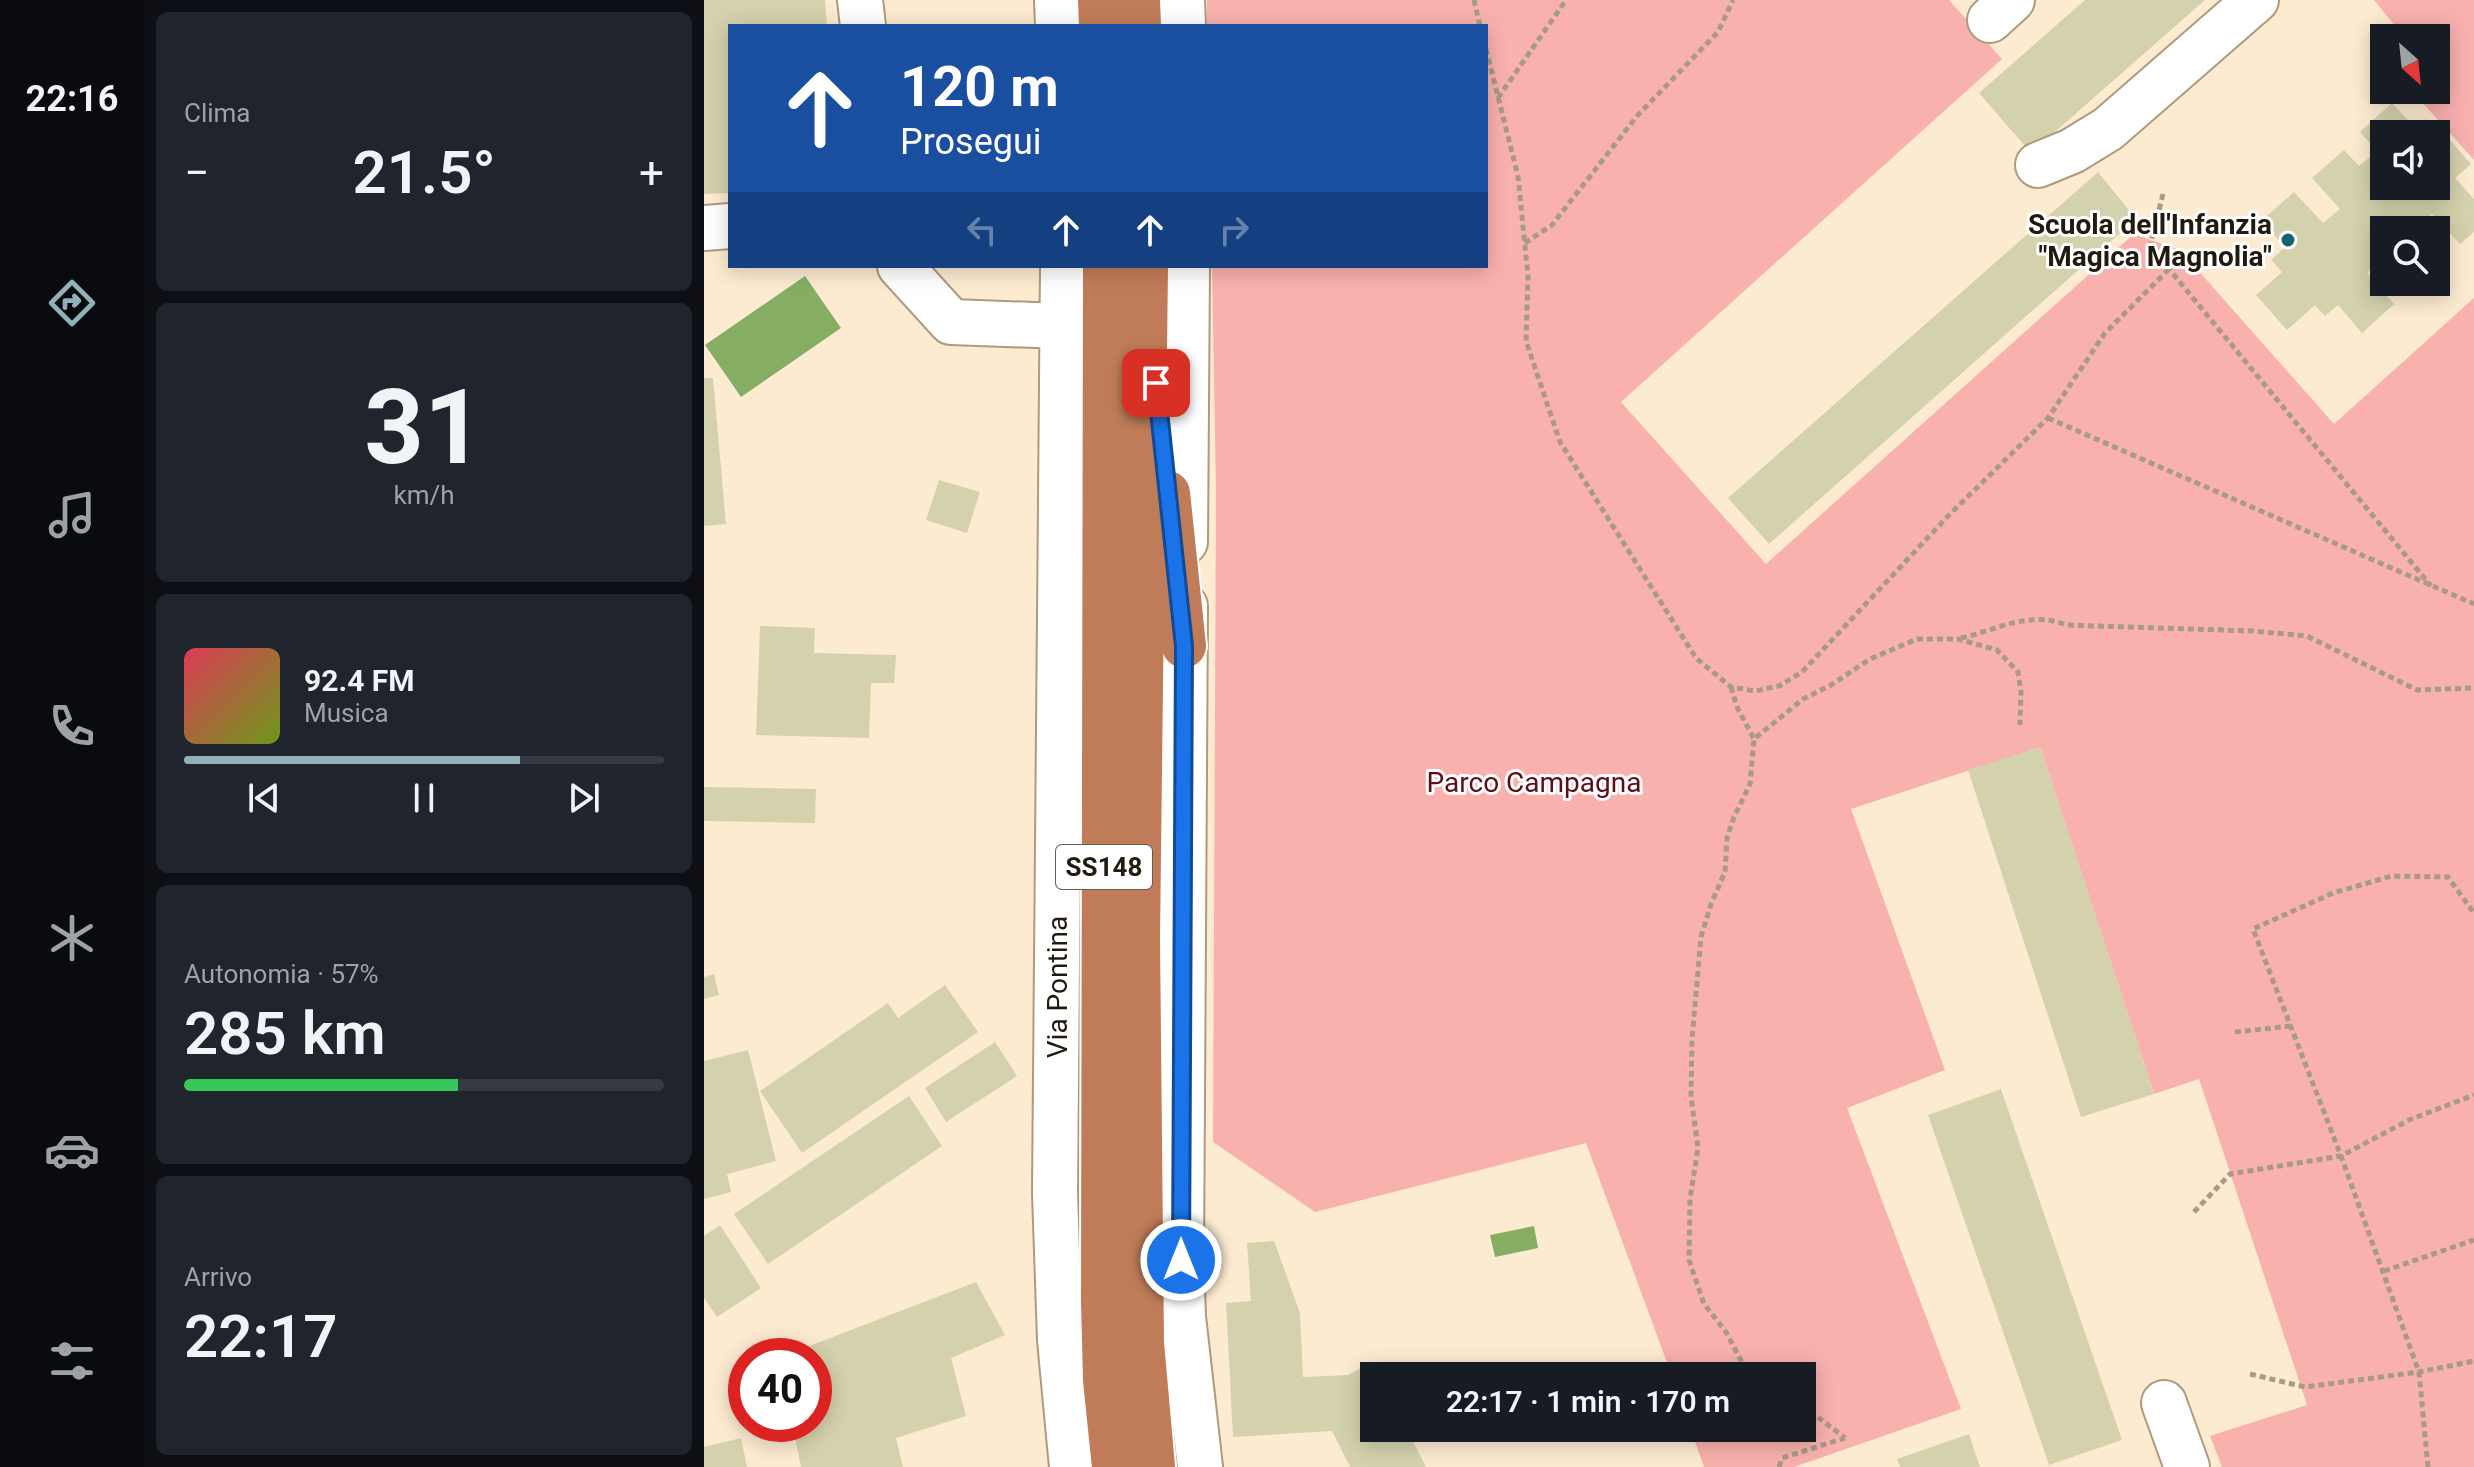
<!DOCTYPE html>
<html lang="it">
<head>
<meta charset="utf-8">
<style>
  body { margin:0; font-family:Roboto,sans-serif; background:#20242c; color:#f1f3f6; height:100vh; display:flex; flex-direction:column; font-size:30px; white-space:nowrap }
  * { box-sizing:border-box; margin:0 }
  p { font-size:26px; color:#9ea1a6 }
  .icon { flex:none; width:44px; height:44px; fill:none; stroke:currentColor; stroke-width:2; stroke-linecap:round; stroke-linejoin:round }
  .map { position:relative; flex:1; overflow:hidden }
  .sheet { display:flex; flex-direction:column; gap:12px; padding:12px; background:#0d0f14; width:560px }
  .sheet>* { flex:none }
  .top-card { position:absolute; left:24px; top:24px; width:760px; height:244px; border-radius:0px; box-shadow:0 4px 20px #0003; background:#1a4fa0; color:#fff; overflow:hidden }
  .needle { width:52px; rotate:153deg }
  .tools { position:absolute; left:1666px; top:24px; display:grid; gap:16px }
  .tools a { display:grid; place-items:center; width:80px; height:80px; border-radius:0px; background:#171b24; box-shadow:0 4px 20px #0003; font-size:40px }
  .speed { position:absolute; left:24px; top:1338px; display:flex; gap:16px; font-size:40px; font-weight:700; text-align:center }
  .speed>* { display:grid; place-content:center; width:104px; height:104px; border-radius:50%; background:#171b24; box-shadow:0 4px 20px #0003; line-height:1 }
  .speed .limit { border:12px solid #d22; background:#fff; color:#111 }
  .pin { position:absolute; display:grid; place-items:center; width:68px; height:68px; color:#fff; margin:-34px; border-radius:16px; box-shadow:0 4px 12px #0006 }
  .me { position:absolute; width:88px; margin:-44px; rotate:0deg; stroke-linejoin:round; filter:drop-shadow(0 0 6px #0008) }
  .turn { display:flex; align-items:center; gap:28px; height:168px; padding:0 40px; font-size:36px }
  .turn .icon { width:104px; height:104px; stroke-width:2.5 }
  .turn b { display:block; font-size:56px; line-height:68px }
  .lanes { display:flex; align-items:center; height:76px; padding:0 40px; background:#0003; justify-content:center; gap:40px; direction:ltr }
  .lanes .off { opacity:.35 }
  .big { font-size:60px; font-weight:600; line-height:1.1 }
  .sheet .card { flex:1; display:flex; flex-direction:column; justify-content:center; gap:12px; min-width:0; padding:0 28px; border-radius:12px; background:#20242c }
  .sheet .dial { align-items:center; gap:0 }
  .dial b { font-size:104px; line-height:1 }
  .song { display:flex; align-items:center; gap:24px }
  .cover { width:96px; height:96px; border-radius:12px; background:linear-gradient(135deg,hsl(350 70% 55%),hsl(80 70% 35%)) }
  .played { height:8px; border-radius:4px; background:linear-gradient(90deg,#90b1ba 70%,#363941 70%) }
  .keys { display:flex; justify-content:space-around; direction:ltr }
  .heat { display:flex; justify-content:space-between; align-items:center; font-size:44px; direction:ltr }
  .charge { height:12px; border-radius:6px; background:linear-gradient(90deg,#34c759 57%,#363941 0) }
  .trip { position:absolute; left:656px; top:1362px; width:456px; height:80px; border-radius:0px; background:#171b24; box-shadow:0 4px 20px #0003; font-weight:600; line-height:80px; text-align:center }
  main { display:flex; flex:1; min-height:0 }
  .menu { display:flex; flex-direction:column; width:144px; justify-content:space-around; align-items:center; background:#090b0e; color:#9ea1a6 }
  .menu .icon { width:56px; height:56px }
  .menu .active { color:#90b1ba }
  .menu b { font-size:36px; color:#f1f3f6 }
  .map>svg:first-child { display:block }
  .green { fill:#f9b1ae }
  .water { fill:#85ae62 }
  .building { fill:#d4d2ad }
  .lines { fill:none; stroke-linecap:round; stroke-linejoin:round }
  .minor-casing { stroke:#af9a7c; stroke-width:48 }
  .highway-casing { stroke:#fff; stroke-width:48 }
  .path { stroke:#a89a86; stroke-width:5; stroke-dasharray:6 4; stroke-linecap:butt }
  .minor { stroke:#fff; stroke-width:44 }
  .highway { stroke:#c07c58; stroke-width:44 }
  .route-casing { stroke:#114b97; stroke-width:20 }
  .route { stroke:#1a73e8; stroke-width:14 }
  .poi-dot { fill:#196170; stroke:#fff; stroke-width:3 }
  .labels { text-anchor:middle; stroke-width:6; stroke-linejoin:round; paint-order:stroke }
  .shield { fill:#fff; stroke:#645f56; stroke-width:2 }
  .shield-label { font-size:26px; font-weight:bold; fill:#221a0e }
  .poi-label { font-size:28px; font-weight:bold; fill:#221a0e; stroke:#fff; text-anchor:end }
  .park-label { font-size:28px; fill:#5f0c16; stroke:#fff }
  .street-label { font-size:28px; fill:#221a0e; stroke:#fff }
</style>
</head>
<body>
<main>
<nav class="menu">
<b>22:16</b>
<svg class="icon active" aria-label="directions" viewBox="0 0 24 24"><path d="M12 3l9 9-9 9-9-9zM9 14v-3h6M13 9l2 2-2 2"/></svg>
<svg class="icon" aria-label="music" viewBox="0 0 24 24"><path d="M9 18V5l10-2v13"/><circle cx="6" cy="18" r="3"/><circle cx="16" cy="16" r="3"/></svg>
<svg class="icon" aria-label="phone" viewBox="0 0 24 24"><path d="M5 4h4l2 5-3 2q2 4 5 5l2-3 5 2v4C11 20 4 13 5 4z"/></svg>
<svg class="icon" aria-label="climate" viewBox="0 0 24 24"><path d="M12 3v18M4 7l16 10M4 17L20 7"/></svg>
<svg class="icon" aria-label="car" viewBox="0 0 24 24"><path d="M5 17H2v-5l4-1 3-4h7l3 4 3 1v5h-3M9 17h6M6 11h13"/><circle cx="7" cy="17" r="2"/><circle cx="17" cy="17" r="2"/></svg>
<svg class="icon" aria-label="filters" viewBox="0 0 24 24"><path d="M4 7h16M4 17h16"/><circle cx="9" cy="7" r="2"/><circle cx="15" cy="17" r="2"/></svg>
</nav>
<section class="sheet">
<div class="card"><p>Clima</p>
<div class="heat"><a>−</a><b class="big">21.5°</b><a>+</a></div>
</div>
<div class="card dial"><b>31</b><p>km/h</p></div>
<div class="card">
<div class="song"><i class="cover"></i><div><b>92.4 FM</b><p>Musica</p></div></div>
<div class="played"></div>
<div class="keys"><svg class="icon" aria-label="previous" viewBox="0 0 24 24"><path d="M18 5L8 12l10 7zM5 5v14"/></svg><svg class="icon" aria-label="pause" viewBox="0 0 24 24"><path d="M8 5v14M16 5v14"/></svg><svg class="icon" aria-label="next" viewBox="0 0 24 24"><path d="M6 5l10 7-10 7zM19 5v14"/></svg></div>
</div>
<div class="card"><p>Autonomia · 57%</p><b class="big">285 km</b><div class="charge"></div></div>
<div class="card"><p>Arrivo</p><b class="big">22:17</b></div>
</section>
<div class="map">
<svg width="1770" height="1467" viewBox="0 0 1770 1467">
  <rect width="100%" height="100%" fill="#fdebd1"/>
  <path class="green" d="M503,0H1245L1298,59L917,402L1062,564L1430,234L1476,250L1630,424L1770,298V1467H1518L1506,1436L1603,1405L1495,1079L1450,1094L1336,747L1147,809L1241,1070L1143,1108L1257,1409L1090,1467H1000L986,1428H1098V1376H968L882,1143L611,1212L509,1142L512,492L508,266H782V26H503Z
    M1670,0H1770V160L1707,90H1732V38H1701Z"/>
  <path class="water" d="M101,276L137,328L37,397L1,345Z
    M830,1226L834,1248L791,1257L786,1235Z"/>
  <path class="building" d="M0,0H121L123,26H26V193L0,194Z
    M1381,0H1501L1327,153L1275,93Z
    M1688,103L1717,134H1680V186H1732V139L1739,132L1767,164L1751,178L1770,199V232L1756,244L1728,214L1710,230H1680V258L1663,273L1690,304L1658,333L1634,305L1621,316L1611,305L1583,330L1552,295L1578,272L1567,260L1581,247L1557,221L1590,192L1619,223L1636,209L1608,178L1640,150L1655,166L1673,151L1656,132Z
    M1394,172L1432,219L1065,544L1024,498Z
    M0,378H9L22,524L0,526Z
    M235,480L276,492L263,533L222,520Z
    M56,626L111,628L110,653L192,655L190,683H167L165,738L52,735Z
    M1336,747L1450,1094L1377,1117L1264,770Z
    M0,787L112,789L111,823L0,821Z
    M10,974L15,995L0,999V977Z
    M241,985L274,1032L98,1153L56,1091L184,1003L194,1018Z
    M291,1042L313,1076L242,1122L221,1088Z
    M44,1050L72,1161L23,1174L27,1192L0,1199V1061Z
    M1297,1089L1418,1440L1345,1465L1224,1115Z
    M205,1096L238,1146L64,1264L30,1214Z
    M16,1225L57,1288L13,1317L0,1298V1236Z
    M570,1241L596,1313L599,1377L644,1375L668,1362L675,1376H670V1428H702L722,1467H646L628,1431L529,1437L522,1303L547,1301L543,1243Z
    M272,1282L301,1335L247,1358L262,1416L192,1438L199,1467H97L88,1424H110V1356H79Z
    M1265,1434L1276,1467H1196L1193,1459Z
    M37,1438L43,1467H0V1447Z"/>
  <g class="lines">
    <g class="minor-casing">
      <path id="minor" d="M156,0L159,26
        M353,0L354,26
        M478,0L479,26
        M1286,20L1308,0
        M1334,165L1368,151L1404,129L1552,0
        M0,228L26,226
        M196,266L247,322L358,326
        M359,266L351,1193L356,1340L368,1467
        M481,542L483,266
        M481,606L477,1260L479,1317L496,1467
        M1460,1403L1483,1467"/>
    </g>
    <g class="highway-casing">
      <path id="highway" d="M396,0L397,26
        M434,0L435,26
        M401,266L399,1300L401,1380L410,1467
        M442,266L434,938L438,1343L449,1467
        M464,493L480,646"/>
    </g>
    <path class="path" d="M770,0L776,26
      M782,49L814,176L824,276L822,341L856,442L992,658L1027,687L1051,691L1075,686L1098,672L1245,515L1344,418L1401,333L1465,269
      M794,98L862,0
      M1459,194L1446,246L1727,586
      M821,243L848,225L933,116L1014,32L1029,0
      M1344,418L1770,604
      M1257,638C1292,630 1326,610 1362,625L1549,631L1603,636L1713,690L1770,688
      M1027,687L1033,707L1050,739
      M1531,1032L1587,1026
      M1490,1212L1526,1174L1637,1156L1705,1120L1770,1095
      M1680,1271L1770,1240
      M1546,1374L1601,1387L1715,1372L1770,1361
      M1051,1376L1041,1368L1022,1332L1000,1304L985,1260L986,1199L994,1148L987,1097L988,1039L997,937L1007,904L1021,872L1023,838L1030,817L1046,784L1050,739L1099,699L1127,685L1166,659L1213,639H1254L1293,650L1314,672L1317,692L1316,725
      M1098,1405L1141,1438
      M1075,1467L1078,1458L1141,1438
      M1724,1467L1715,1372L1637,1156L1549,929L1629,893L1688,876L1744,877L1770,913"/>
    <use href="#minor" class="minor"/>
    <use href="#highway" class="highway"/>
  </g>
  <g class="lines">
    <g class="route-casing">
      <path id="route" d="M452,383L480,646L477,1260"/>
    </g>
    <use href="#route" class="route"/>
  </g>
  <circle class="poi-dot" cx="1584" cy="240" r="8"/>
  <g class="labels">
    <rect class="shield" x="352" y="845" width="96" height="44" rx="6"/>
    <g class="shield-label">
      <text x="400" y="876">SS148</text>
    </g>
    <g class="poi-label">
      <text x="1568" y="234">Scuola dell'Infanzia<tspan x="1568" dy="32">"Magica Magnolia"</tspan></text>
    </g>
    <g class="park-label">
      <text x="830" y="792">Parco Campagna</text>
    </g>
    <g class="street-label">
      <text transform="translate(353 987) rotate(-90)" y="10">Via Pontina</text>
    </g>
  </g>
</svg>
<div class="tools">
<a><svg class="needle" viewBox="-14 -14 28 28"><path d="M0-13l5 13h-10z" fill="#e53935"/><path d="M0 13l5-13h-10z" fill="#9ea1a6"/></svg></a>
<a><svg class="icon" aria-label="sound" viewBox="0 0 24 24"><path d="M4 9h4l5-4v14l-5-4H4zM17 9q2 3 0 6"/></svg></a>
<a><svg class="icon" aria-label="search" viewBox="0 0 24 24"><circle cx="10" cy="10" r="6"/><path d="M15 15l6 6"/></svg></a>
</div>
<div class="speed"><div class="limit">40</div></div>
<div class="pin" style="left:452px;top:383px;background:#d93025"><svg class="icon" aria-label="arrive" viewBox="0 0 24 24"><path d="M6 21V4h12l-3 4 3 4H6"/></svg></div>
<svg class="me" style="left:477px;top:1260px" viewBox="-20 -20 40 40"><circle r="17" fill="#1a73e8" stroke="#fff" stroke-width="3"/><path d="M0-11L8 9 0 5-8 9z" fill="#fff"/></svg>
<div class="trip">22:17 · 1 min · 170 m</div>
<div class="top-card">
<div class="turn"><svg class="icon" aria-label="ahead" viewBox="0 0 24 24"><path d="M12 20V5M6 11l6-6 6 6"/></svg><div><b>120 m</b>Prosegui</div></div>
<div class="lanes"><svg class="icon off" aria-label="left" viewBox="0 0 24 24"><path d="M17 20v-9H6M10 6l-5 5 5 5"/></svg><svg class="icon" aria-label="ahead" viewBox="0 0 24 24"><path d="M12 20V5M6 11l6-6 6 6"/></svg><svg class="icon" aria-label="ahead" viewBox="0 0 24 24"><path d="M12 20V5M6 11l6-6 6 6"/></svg><svg class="icon off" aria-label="right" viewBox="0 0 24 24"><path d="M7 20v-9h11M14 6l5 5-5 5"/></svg></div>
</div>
</div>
</main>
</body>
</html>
